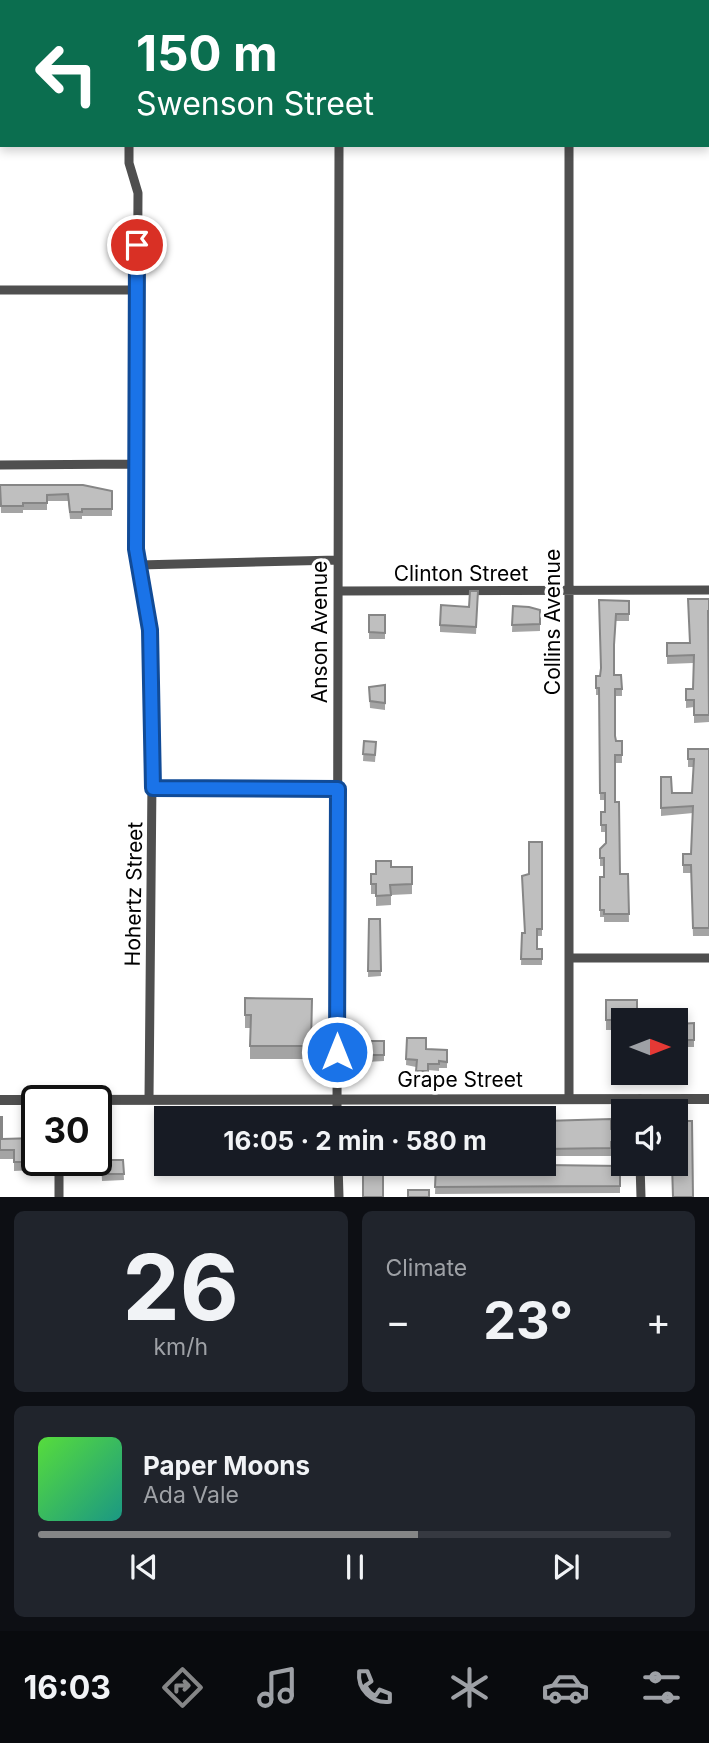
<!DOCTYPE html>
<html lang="en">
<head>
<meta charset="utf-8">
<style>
  body { margin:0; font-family:Inter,sans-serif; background:#20242c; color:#f1f3f6; height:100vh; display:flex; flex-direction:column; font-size:26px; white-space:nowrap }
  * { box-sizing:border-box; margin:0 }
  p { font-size:23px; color:#9ea1a6 }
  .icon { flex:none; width:38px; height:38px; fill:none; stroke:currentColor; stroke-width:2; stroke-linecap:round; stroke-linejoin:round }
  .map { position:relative; height:1197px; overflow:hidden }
  .side { display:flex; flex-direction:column; gap:14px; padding:14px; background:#0d0f14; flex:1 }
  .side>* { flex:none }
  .guide { position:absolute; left:0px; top:0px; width:710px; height:147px; box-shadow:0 4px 10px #0003; background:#0b6e4f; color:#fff; overflow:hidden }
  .needle { width:46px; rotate:90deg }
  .controls { position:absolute; left:611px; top:1008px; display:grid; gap:14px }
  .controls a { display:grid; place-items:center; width:77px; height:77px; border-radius:0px; background:#171b24; box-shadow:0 4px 10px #0003; font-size:35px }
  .speed { position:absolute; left:21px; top:1085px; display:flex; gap:14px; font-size:35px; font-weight:700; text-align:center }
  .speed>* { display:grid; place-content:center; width:91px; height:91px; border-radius:50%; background:#171b24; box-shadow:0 4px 10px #0003; line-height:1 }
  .speed .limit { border:4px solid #111; border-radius:10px; background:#fff; color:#111 }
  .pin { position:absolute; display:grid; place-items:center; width:60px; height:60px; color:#fff; margin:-30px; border:4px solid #fff; border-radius:50%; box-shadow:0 2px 7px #0007 }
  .me { position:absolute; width:77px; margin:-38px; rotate:0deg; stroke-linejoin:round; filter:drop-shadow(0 0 5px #0008) }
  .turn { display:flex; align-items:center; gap:24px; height:147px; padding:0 21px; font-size:32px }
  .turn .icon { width:91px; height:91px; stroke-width:2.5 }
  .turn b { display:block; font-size:49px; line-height:60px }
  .big { font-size:52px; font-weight:700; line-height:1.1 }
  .side .tile { flex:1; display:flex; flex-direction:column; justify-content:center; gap:10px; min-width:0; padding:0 24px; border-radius:10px; background:#20242c }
  .side .dial { align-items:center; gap:0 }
  .dial b { font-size:91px; line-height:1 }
  .song { display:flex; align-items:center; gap:21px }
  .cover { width:84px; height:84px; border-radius:10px; background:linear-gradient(135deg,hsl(110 70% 55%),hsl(170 70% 35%)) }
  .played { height:7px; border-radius:4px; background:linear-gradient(90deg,#858687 60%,#363941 60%) }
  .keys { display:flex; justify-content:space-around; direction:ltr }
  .heat { display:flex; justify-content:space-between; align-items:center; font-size:38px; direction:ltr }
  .side .tiles { flex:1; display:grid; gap:14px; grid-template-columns:1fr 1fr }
  .tile:last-child { grid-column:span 2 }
  .trip { position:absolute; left:154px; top:1106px; width:402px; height:70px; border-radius:0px; background:#171b24; box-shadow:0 4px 10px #0003; font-weight:700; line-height:70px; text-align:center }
  .tabs { display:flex; height:112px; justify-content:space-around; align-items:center; background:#090b0e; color:#9ea1a6 }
  .tabs .icon { width:49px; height:49px }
  .tabs .selected { color:#858687 }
  .tabs b { font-size:32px; color:#f1f3f6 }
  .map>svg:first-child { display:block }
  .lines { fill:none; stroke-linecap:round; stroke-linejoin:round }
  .minor { stroke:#4f4f4f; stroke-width:9 }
  .tertiary { stroke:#4f4f4f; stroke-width:10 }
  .secondary { stroke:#1c1c1c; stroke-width:12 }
  .wall { fill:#a4a4a4 }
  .building { fill:#bfbfbf; stroke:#868686; stroke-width:2 }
  .route-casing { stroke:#114b97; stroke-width:18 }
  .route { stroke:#1a73e8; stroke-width:12 }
  .labels { text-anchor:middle; stroke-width:7; stroke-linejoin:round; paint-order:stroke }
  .street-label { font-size:21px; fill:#000; stroke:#fff }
</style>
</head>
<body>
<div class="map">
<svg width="709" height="1197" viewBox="0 0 709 1197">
  <rect width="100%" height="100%" fill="#fff"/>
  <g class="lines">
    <path class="minor" d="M568,0V2
      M312,2V0
      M129,145V163L138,193L136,549L150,630L153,674L149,1099
      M569,145V1099
      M0,290H136
      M0,465L136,464
      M139,565L338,560
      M339,591L709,590
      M153,788L338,789
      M569,958H709
      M640,1099V1111
      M337,1118L339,145
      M59,1160V1197
      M338,1164L339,1197
      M640,1164L641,1197"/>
    <path class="tertiary" d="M0,1100L709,1099"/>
    <path class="secondary" d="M358,2L364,0
      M0,23H2"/>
  </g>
  <path class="wall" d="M0,485L112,491V516H82V519H70L68,501H47V510H23V513H1Z
    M478,591L476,634L440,632V625L469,607Z
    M709,599V618H708L709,722L694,723V707L686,708V689H693V663L667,664V643H689Z
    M599,600L629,601V621H616L614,650V675L622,689V696H615V736L616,741H622V763H615V802L620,874H628L629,922H604V917H600V877H604V866H600V849L606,843V832H601V812H605V800H600L599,695H596V676H600L601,670Z
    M513,606L540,610V631L512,632Z
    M369,615H385V639H369Z
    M385,685V710L370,708L369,687Z
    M364,741L376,748L375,762L363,761Z
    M688,749H709V936H693L691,873H683V854H691L693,813L661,816V777L672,793H692L694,767H688Z
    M542,842V936H537V949H542V965H521L522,933H524L529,874Z
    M391,867H412V894L391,895V905L376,906V894H371V884L376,874Z
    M369,919H380L381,976L368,977Z
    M245,998L312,999L311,1059H250V1028H245Z
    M606,1000L623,1020V1030H606Z
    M694,1023V1047H679V1024Z
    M407,1038L426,1049L447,1050V1068H439V1071L428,1070V1078L416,1077V1067L406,1065Z
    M366,1041H384V1061L366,1062Z
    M0,1117L2,1139L35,1138V1170L14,1171V1159H0Z
    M544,1121L611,1129L622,1142V1149H611V1156H544Z
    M101,1160H123L124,1180L102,1181Z
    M291,1164H302L301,1168H292Z
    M436,1165L620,1166V1193L435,1194Z"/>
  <path class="building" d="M0,485H83L112,491V509H82V512H70L68,494L47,495V503H23V506H1Z
    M470,591H478L476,627L440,625L441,605L469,607Z
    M688,599H709V611H708L709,715H694V700H686V689H693L694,655L667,656V643H690Z
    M599,600L629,601V614H616L614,645V675H621L622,689H615V736L616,741H622V755H615V802H619L620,874H628L629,914H604V910H600V877H604V858H600V849L606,843V825H601V812H605V793H600L599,688H596V676H600L601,668Z
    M513,606L529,607L540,610V624L512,625Z
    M369,615H385V633L369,632Z
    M385,685V703L370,701L369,687Z
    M364,741L376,742L375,755L363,754Z
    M688,749H709V928H693L691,865H683V854H691L693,806L661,808V777H671L672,793H692L694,759H688Z
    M529,842H542V929H537V949H542V959H521L522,933H525L522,876L529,874Z
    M376,861H391V867H412V884L390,885L391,895L376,896V884H371V874H376Z
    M369,919H380L381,971H368Z
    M245,998L312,999L311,1046H250L251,1015H245Z
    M606,1000H637V1020H606Z
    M694,1023V1040H679V1024Z
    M407,1038H426V1049L447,1050V1062L439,1061V1064H428V1071H416L417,1060L406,1059Z
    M366,1041H384V1055H366Z
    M191,1110H200V1113L253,1112V1118H181V1114H191Z
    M267,1111H289V1118H267Z
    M0,1117H2V1139L35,1138V1162H14V1150H0Z
    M611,1119V1129H622V1142H611V1148L544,1149V1121Z
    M676,1121H692L693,1197H673L672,1164H676Z
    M101,1160H123L124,1174H102Z
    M363,1164H383V1197H363Z
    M467,1164L620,1166V1186L435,1187L436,1165H467Z
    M408,1190H429V1197H408Z"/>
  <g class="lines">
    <g class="route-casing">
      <path id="route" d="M137,245L136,549L150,630L153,788L338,789L337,1052"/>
    </g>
    <use href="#route" class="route"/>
  </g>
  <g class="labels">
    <g class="street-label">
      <text x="461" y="581">Clinton Street</text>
      <text transform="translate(553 622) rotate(-90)" y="7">Collins Avenue</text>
      <text transform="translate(320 632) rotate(-90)" y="7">Anson Avenue</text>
      <text transform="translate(134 894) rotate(-89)" y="7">Hohertz Street</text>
      <text x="460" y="1087">Grape Street</text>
    </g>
  </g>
</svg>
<div class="controls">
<a><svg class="needle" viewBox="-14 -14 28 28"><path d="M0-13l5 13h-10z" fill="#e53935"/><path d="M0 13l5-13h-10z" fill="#9ea1a6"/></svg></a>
<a><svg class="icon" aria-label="sound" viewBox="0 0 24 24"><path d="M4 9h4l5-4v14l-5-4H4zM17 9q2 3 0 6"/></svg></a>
</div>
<div class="speed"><div class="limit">30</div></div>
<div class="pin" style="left:137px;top:245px;background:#d93025"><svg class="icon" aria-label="arrive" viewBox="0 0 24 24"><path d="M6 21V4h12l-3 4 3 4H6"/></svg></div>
<svg class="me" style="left:337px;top:1052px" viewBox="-20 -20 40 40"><circle r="17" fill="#1a73e8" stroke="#fff" stroke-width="3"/><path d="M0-11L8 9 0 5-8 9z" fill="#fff"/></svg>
<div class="trip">16:05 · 2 min · 580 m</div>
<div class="guide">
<div class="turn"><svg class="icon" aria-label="left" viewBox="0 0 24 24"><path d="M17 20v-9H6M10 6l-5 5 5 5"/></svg><div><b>150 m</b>Swenson Street</div></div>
</div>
</div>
<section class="side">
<div class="tiles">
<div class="tile dial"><b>26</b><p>km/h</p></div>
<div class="tile"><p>Climate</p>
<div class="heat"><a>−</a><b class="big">23°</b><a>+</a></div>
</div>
<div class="tile">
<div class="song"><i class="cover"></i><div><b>Paper Moons</b><p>Ada Vale</p></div></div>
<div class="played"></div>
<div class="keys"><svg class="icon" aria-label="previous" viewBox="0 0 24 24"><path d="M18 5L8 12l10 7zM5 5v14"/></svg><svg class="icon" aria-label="pause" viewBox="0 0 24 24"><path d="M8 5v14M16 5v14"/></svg><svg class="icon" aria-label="next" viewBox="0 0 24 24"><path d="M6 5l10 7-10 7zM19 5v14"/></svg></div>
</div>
</div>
</section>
<nav class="tabs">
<b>16:03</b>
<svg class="icon selected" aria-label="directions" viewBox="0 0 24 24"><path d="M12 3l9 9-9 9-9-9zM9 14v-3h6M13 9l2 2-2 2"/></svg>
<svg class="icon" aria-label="music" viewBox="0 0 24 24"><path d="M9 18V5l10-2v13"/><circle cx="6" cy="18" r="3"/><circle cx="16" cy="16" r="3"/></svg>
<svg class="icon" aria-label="phone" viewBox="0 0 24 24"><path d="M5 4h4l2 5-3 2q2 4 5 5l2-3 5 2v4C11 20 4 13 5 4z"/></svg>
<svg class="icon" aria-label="climate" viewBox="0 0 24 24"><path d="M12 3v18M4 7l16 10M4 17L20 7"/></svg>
<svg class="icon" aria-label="car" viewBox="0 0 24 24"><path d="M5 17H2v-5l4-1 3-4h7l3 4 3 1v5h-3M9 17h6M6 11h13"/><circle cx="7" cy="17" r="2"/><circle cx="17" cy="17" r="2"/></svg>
<svg class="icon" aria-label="filters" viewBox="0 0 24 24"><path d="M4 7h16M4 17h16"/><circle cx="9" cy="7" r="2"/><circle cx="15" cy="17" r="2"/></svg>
</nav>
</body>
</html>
